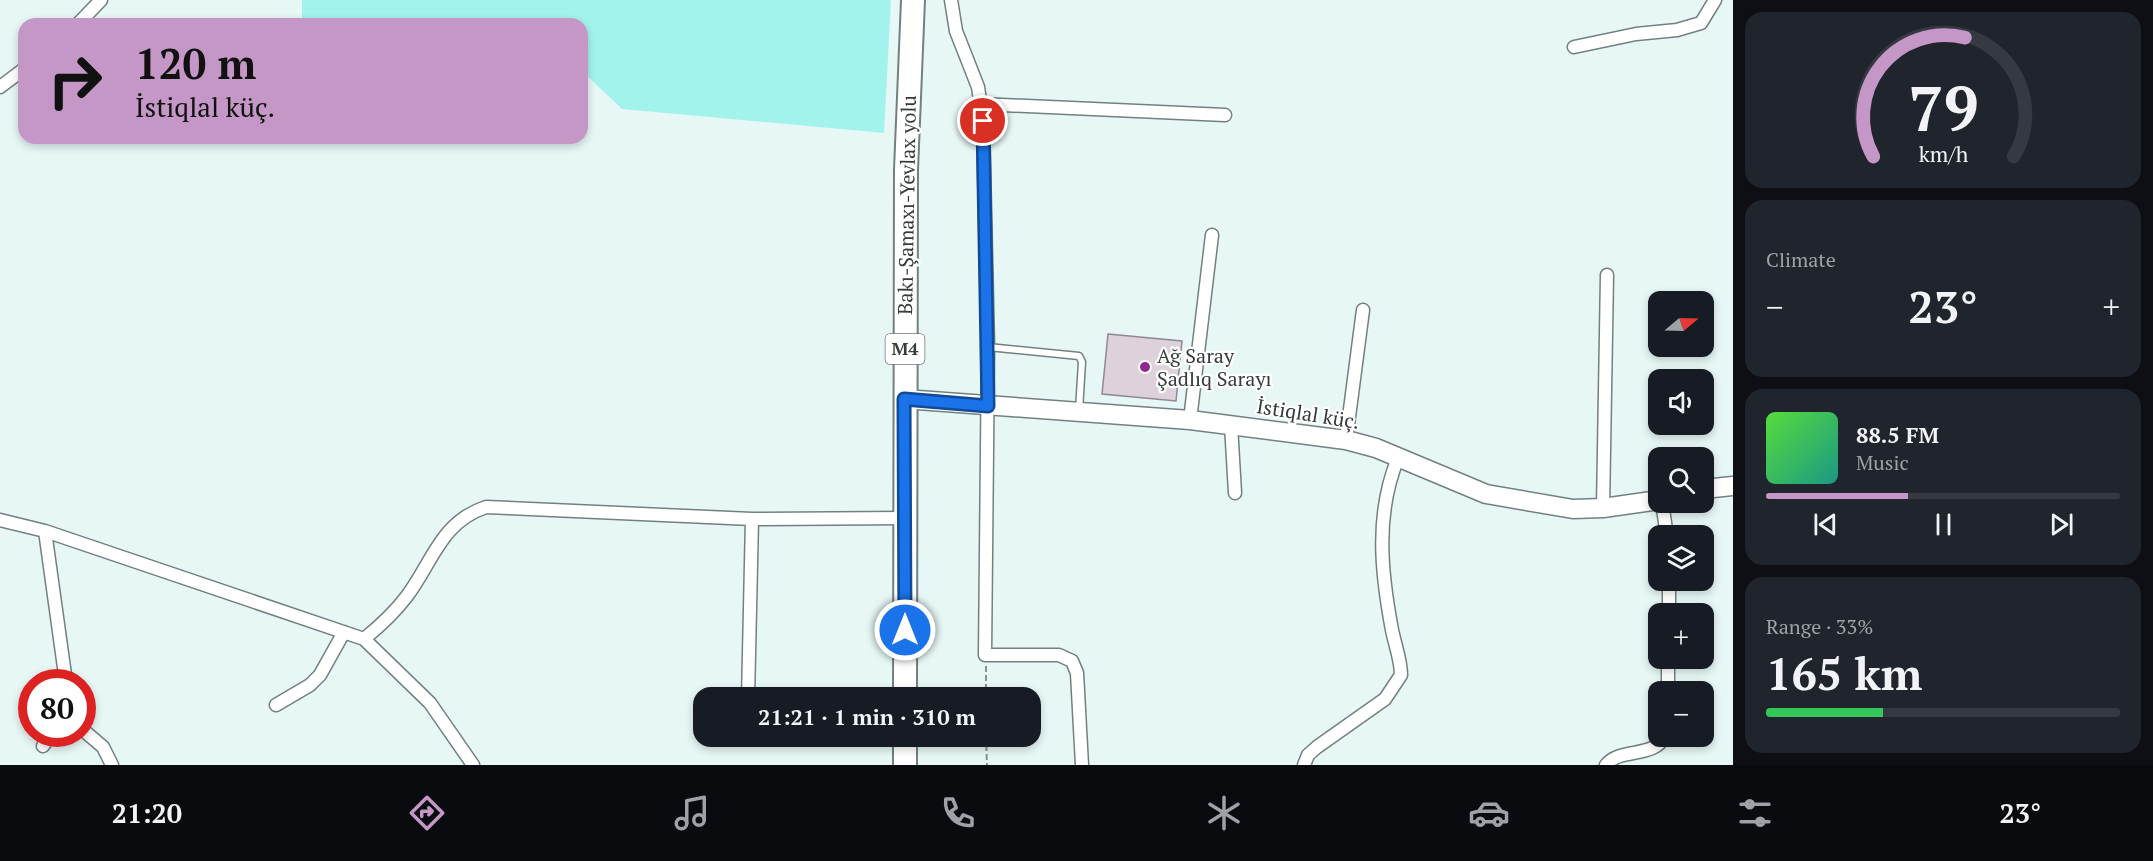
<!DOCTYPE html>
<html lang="en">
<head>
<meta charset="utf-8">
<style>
  body { margin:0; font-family:"PT Serif",serif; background:#20242c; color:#f1f3f6; height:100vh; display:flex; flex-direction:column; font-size:22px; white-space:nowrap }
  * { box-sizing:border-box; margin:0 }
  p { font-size:20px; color:#9ea1a6 }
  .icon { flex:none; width:33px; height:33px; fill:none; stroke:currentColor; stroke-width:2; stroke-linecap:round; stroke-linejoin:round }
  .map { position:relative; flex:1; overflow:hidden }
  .panel { display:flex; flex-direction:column; gap:12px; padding:12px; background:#0d0f14; width:420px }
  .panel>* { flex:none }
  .banner { position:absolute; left:18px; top:18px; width:570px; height:126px; border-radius:18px; box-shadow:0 3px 9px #0003; background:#c597c6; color:#111; overflow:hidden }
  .needle { width:39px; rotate:71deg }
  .controls { position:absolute; left:1648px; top:291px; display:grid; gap:12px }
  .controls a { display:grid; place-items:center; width:66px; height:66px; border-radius:12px; background:#171b24; box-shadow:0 3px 9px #0003; font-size:30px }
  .speed { position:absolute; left:18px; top:669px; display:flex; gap:12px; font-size:30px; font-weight:700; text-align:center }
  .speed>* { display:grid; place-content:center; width:78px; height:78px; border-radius:50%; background:#171b24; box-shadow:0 3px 9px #0003; line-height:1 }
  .speed .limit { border:9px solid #d22; background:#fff; color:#111 }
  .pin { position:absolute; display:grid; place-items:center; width:51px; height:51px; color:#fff; margin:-26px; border:3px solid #fff; border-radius:50%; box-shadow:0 2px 6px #0007 }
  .me { position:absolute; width:66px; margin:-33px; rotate:0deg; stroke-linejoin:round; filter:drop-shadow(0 0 4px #0008) }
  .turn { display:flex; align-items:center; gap:21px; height:126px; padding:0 18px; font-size:27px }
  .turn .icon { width:78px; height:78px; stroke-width:2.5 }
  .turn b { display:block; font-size:42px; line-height:51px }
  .big { font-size:45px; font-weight:600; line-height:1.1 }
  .panel .tile { flex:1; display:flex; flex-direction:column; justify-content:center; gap:9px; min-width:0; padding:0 21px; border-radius:18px; background:#20242c }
  .panel .dial { align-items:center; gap:0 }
  .dial svg { height:156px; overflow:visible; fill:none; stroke:#363941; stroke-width:7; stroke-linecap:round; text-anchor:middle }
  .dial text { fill:#f1f3f6; stroke:none }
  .song { display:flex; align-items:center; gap:18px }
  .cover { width:72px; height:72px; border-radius:9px; background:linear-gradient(135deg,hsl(110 70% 55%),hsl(170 70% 35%)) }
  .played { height:6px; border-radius:3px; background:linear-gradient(90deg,#c597c6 40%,#363941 40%) }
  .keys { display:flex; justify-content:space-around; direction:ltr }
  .heat { display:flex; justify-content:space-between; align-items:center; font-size:33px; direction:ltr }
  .charge { height:9px; border-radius:4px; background:linear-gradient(90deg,#34c759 33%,#363941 0) }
  .trip { position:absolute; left:693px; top:687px; width:348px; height:60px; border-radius:18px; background:#171b24; box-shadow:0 3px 9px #0003; font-weight:600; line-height:60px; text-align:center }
  .tabs { display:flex; height:96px; justify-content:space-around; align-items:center; background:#090b0e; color:#9ea1a6 }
  .tabs .icon { width:42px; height:42px }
  .tabs .current { color:#c597c6 }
  .tabs b { font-size:27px; color:#f1f3f6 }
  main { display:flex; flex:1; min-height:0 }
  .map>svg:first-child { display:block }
  .green { fill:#a3f3ed }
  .building { fill:#ddd2dc; stroke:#928891; stroke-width:1.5 }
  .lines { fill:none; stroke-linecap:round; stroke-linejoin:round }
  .lane-casing { stroke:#728180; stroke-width:9 }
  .street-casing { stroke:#728180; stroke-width:15 }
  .secondary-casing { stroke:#728180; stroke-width:21 }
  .highway-casing { stroke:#728180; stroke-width:26 }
  .path { stroke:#879291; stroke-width:2; stroke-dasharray:6 3; stroke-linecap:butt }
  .lane { stroke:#fff; stroke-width:6 }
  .street { stroke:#fff; stroke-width:12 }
  .secondary { stroke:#fff; stroke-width:18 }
  .highway { stroke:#fff; stroke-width:22 }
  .route-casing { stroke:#114b97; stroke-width:15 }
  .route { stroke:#1a73e8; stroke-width:10 }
  .poi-dot { fill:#8f278c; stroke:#fff; stroke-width:2 }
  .labels { text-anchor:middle; stroke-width:4.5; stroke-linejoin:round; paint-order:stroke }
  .shield { fill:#fff; stroke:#727676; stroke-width:1.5 }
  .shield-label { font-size:18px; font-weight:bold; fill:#353c3b }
  .street-label { font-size:20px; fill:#353c3b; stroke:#fff }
  .poi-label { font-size:20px; fill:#353c3b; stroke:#fff; text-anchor:start }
</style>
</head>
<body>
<main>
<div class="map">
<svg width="1733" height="765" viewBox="0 0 1733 765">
  <rect width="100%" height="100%" fill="#e6f7f6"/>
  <path class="green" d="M302,0H891L884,133L622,109L582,71V24H302Z"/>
  <path class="building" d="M1108,334L1182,341L1176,401L1102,394Z"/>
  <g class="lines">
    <g class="lane-casing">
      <path id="lane" d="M988,347L1079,356L1082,362L1079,410"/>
    </g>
    <g class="street-casing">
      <path id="street" d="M951,0L956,31L978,87L983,121L988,347L985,655H1059L1072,661L1077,673L1082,765
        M78,24L101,0
        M1574,47L1636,34L1677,30L1701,23L1715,0
        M0,87L24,69
        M981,104L1225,115
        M1190,420L1212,235
        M1231,425L1235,493
        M1346,440L1363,310
        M1662,502L1667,536
        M1603,508L1607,275
        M0,520L45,531L364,639C380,626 395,612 407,596C433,561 441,522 486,507L752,519L905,518
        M45,531L66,682
        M1669,614V580
        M364,639L430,703L473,765
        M1668,692V658
        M748,698L752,519
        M276,705L310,685L320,675L344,632
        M82,729L103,747L112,765
        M43,746L51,734
        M1304,765L1308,755L1317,747L1385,699L1401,675C1401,660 1395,645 1392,630C1381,572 1375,514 1398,458
        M1606,765C1620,747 1654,759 1665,736"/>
    </g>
    <g class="secondary-casing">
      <path id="secondary" d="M904,399L1190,420L1346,440L1376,448L1486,494L1573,509L1603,508L1659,500
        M1704,489L1733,486"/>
    </g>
    <g class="highway-casing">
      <path id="highway" d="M905,698L906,170L913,0
        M905,736V765"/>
    </g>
    <path class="path" d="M986,666V698
      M986,736L987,765"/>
    <use href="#lane" class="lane"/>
    <use href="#street" class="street"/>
    <use href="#secondary" class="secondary"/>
    <use href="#highway" class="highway"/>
  </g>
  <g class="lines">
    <g class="route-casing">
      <path id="route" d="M905,630L904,399L988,406L983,121"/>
    </g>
    <use href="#route" class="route"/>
  </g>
  <circle class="poi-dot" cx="1145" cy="367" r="6"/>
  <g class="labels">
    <rect class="shield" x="885.5" y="334" width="39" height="30" rx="4.5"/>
    <g class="shield-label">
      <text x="905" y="355">M4</text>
    </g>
    <g class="street-label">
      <text transform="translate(907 205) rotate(-89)" y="7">Bakı-Şamaxı-Yevlax yolu</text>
      <text transform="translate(1308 414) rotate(9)" y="7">İstiqlal küç.</text>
    </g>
    <g class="poi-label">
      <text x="1157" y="363">Ağ Saray<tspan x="1157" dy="23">Şadlıq Sarayı</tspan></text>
    </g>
  </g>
</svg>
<div class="controls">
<a><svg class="needle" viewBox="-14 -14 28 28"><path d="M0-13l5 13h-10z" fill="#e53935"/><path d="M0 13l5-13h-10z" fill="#9ea1a6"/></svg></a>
<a><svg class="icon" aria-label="sound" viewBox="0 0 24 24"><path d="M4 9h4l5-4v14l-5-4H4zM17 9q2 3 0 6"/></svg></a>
<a><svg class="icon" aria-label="search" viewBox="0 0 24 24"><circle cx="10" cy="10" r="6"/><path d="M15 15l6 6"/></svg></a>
<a><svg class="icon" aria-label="layers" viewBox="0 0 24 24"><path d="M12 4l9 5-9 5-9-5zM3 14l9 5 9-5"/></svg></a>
<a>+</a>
<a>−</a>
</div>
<div class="speed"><div class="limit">80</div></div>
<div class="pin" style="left:983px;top:121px;background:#d93025"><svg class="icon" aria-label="arrive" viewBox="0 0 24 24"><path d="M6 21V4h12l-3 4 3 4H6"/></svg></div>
<svg class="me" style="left:905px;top:630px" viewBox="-20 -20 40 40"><circle r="17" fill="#1a73e8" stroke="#fff" stroke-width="3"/><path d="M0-11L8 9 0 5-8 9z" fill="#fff"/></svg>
<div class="trip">21:21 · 1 min · 310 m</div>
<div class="banner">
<div class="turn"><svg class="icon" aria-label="right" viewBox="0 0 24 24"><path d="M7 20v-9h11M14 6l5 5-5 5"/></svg><div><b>120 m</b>İstiqlal küç.</div></div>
</div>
</div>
<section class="panel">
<div class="tile dial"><svg viewBox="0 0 100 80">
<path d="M14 69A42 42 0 1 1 86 69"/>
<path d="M14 69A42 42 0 0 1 61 8" stroke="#c597c6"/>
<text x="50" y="56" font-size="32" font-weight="700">79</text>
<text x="50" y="72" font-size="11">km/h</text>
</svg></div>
<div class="tile"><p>Climate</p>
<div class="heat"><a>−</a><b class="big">23°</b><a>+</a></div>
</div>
<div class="tile">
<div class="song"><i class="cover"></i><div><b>88.5 FM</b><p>Music</p></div></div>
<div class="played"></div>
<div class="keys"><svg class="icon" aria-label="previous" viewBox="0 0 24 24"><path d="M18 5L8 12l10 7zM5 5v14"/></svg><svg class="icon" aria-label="pause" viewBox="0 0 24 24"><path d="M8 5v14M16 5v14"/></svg><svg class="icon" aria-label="next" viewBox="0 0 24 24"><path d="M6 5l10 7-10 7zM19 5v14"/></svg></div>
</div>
<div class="tile"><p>Range · 33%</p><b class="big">165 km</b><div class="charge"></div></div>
</section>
</main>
<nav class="tabs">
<b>21:20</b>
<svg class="icon current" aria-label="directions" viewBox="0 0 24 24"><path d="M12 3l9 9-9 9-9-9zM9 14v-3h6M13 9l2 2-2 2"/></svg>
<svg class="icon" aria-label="music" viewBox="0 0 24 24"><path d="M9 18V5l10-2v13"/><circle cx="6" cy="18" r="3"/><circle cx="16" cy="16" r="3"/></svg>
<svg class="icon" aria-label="phone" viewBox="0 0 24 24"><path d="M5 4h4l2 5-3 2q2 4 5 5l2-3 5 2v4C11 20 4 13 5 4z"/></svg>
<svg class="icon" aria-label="climate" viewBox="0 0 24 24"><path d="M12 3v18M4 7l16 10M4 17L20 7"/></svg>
<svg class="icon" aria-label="car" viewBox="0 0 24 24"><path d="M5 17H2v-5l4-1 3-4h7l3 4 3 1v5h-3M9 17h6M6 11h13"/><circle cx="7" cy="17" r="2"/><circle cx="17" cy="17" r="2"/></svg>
<svg class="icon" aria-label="filters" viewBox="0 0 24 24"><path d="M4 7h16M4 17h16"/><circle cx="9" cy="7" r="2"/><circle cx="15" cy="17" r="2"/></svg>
<b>23°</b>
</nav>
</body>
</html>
